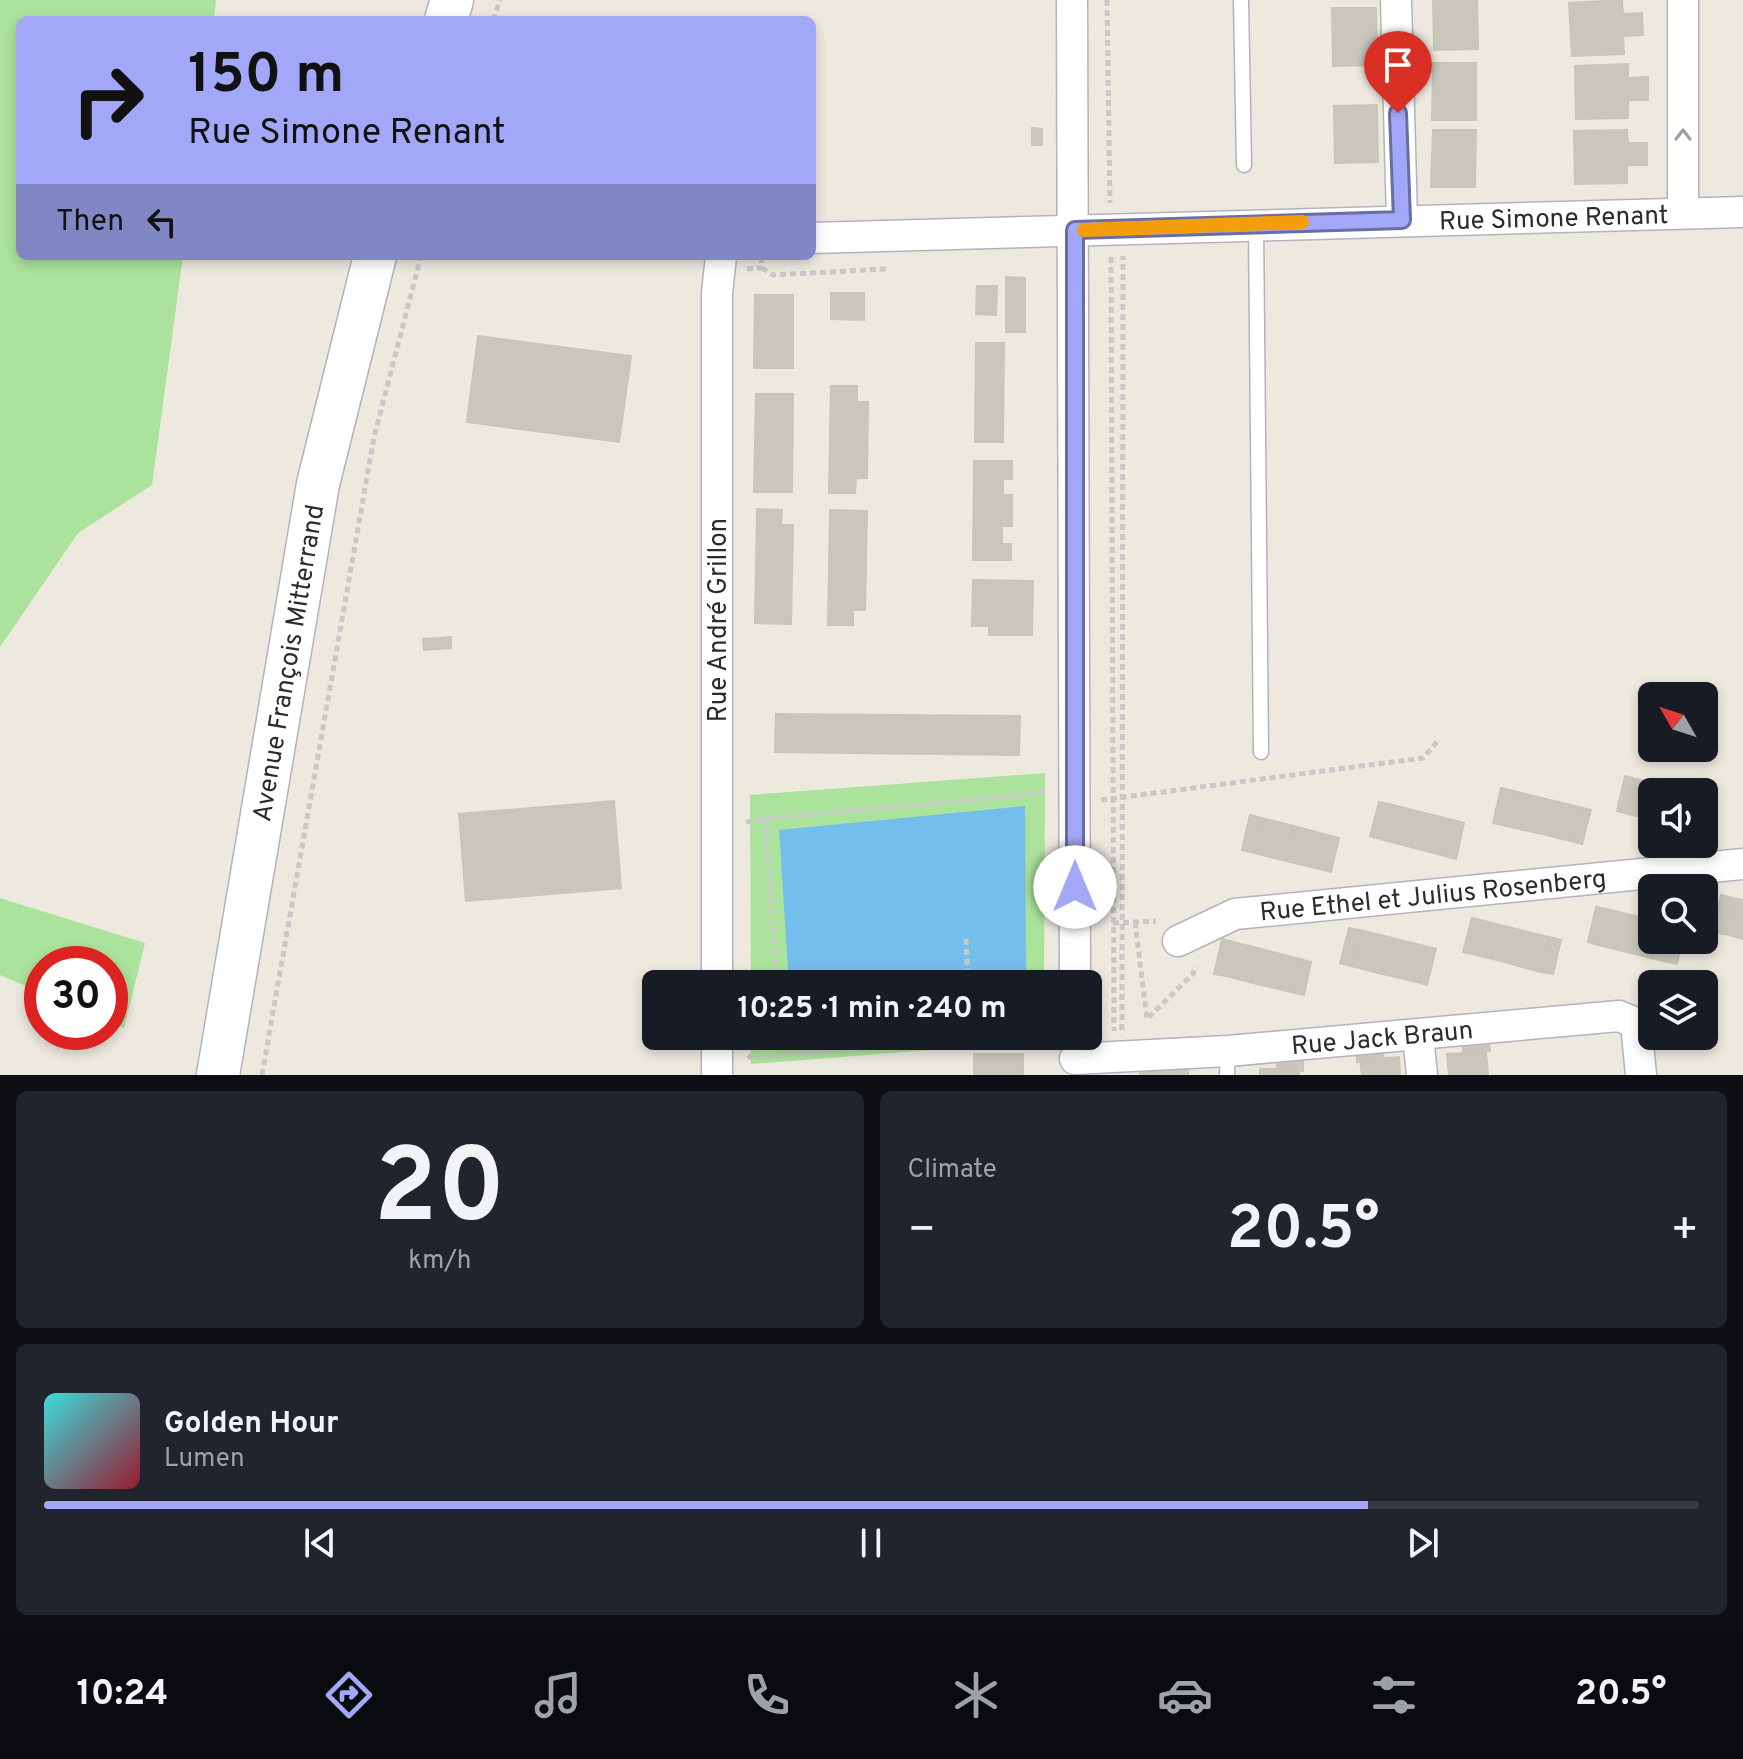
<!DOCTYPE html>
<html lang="en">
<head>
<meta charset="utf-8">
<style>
  body { margin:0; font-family:Overpass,sans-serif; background:#20242c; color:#f1f3f6; height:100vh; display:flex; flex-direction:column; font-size:30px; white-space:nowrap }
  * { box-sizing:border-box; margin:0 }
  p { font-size:26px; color:#9ea1a6 }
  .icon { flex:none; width:44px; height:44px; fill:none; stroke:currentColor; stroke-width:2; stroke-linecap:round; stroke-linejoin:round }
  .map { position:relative; height:1075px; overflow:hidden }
  .side { display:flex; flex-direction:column; gap:16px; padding:16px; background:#0d0f14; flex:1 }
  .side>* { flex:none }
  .banner { position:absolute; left:16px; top:16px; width:800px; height:244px; border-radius:12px; box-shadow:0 4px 12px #0003; background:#a2a8f7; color:#111; overflow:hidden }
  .needle { width:52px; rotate:309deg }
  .fabs { position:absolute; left:1638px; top:682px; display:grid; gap:16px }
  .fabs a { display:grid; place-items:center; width:80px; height:80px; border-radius:12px; background:#171b24; box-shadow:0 4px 12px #0003; font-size:40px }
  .speed { position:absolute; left:24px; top:946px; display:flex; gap:16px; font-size:40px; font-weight:700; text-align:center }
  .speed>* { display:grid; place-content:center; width:104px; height:104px; border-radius:50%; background:#171b24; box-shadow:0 4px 12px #0003; line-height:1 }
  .speed .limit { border:12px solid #d22; background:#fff; color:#111 }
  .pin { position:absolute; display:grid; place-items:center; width:68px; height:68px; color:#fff; margin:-82px -34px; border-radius:50% 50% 50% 0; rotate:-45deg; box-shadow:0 0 8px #0007 }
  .pin .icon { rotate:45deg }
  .me { position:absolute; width:88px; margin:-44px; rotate:0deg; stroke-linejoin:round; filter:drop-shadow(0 0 6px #0008) }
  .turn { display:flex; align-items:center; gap:28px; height:168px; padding:0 40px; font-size:36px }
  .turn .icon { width:104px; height:104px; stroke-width:2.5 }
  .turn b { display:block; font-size:56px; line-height:68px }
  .then { display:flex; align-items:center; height:76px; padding:0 40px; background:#0003; gap:16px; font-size:30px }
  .big { font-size:60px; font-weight:700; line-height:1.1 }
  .side .tile { flex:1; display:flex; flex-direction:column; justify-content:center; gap:12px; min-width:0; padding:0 28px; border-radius:12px; background:#20242c }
  .side .dial { align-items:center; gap:0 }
  .dial b { font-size:104px; line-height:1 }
  .song { display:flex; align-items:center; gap:24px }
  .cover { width:96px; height:96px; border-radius:12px; background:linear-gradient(135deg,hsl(180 70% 55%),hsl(350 70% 35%)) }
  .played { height:8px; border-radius:4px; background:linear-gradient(90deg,#a2a8f7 80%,#363941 80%) }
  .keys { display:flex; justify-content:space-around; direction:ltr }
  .heat { display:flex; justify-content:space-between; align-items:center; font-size:44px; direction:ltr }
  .side .tiles { flex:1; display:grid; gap:16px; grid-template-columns:1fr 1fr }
  .tile:last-child { grid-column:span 2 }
  .trip { position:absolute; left:642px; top:970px; width:460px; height:80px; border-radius:12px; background:#171b24; box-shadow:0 4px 12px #0003; font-weight:700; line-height:80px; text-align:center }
  .menu { display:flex; height:128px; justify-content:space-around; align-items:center; background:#090b0e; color:#9ea1a6 }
  .menu .icon { width:56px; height:56px }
  .menu .selected { color:#a2a8f7 }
  .menu b { font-size:36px; color:#f1f3f6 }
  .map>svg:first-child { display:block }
  .green { fill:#abe39c }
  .water { fill:#74beee }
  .building { fill:#c9c7bd; stroke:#c9c5b8; stroke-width:2 }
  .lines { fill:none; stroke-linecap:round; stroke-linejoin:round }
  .service-casing { stroke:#b2b3bf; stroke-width:17 }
  .minor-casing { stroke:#b2b3bf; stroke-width:33 }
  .secondary-casing { stroke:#b2b3bf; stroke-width:45 }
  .path { stroke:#c8c8c8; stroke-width:5; stroke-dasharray:6 4; stroke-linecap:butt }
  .service { stroke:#fff; stroke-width:14 }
  .minor { stroke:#fff; stroke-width:30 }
  .secondary { stroke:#fff; stroke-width:42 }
  .oneway { stroke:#a0a0a0 }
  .route-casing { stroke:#696da1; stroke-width:20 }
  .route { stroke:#a2a8f7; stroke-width:14 }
  .slow { stroke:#f59e0b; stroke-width:14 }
  .labels { text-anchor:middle; stroke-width:7; stroke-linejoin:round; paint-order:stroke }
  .street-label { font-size:26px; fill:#2c2c2c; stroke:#fff }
</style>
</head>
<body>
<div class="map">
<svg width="1743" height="1075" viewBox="0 0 1743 1075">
  <rect width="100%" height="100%" fill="#ede9df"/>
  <path class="green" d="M0,0H216L214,20H20V256H183L152,485L78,533L0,647Z
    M1045,773L1044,984H751L750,795Z
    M0,898L145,943L124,1028L110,1022V964H42V993L0,975Z
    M751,1036H1044V1041L751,1064Z"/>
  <path class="water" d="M1025,806L1026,976L927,984H789L779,830Z"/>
  <path class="building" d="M1433,0H1477L1478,49L1434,50Z
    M1622,0L1623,14L1642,13L1643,35L1623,36L1624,54L1572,56L1569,3Z
    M1332,8H1376L1377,65L1333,66Z
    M1433,63H1476V120H1432Z
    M1628,64V78L1648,77V100H1628V118L1576,119L1575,66Z
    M1377,105L1378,162L1335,163L1334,106Z
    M1032,128L1042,129V145H1032Z
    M1433,130H1476L1475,187H1431Z
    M1627,130L1628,143H1647V165H1627V183L1575,184L1574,131Z
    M1006,277L1025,278V332H1006Z
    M977,286H997L996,315L976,314Z
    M831,293H864V320L831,319Z
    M755,295H793V368H754Z
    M478,336L631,356L619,442L467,422Z
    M976,343H1004L1003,442H975Z
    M831,386H857V402H868L867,478H856L855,493H829Z
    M756,394H793L792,492H754Z
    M974,461H1012V479H1003V495H1012V526H1002V544H1011V560H973Z
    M757,509L782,510L781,525H793L791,624L755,623Z
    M830,510L867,511L865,610H853V625H828Z
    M973,580L1033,581L1032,635H989V626H972Z
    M451,637V648L424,650L423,639Z
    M776,714L1020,716L1019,755L775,752Z
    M1625,776L1636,779L1628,814L1617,811Z
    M1636,779L1669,786L1668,792H1652V819L1628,814Z
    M1501,788L1514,791L1506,826L1493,823Z
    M1514,791L1546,799L1538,833L1506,826Z
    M1704,794L1714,796L1706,831H1704Z
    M1546,799L1579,807L1571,841L1538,833Z
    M614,801L621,888L466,901L459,814Z
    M1379,802L1389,804L1380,839L1370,836Z
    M1389,804L1420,812L1411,847L1380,839Z
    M1579,807L1591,810L1582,844L1571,841Z
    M1420,812L1453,820L1445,856L1411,847Z
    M1250,815L1262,818L1254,853L1242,850Z
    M1262,818L1294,826L1286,861L1254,853Z
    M1453,820L1464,823L1456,859L1445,856Z
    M1294,826L1327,835L1320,869L1286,861Z
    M1327,835L1339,838L1331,872L1320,869Z
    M1721,895L1733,898L1725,934L1712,932Z
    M1733,898L1743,900V939L1725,934Z
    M1596,907L1606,909L1598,945L1588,942Z
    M1606,909L1640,917L1631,953L1598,945Z
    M1640,917L1652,920V940H1669L1664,961L1631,953Z
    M1472,918L1484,921L1477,955L1463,952Z
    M1484,921L1516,929L1508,963L1477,955Z
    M1349,928L1360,930L1351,966L1340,963Z
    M1516,929L1549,937L1541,972L1508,963Z
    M1360,930L1392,938L1383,974L1351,966Z
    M1549,937L1561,940L1553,974L1541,972Z
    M1392,938L1424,946L1417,982L1383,974Z
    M1222,939L1233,942L1226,976L1214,974Z
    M1669,940H1682L1677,964L1664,961Z
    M1233,942L1265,950L1257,984L1226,976Z
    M1424,946L1436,949L1427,985L1417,982Z
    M1265,950L1300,959L1291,992L1257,984Z
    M1300,959L1311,962L1304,995L1291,992Z
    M1488,1036L1490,1051L1463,1052L1462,1038Z
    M1382,1045L1383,1058L1357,1062L1356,1047Z
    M1303,1051V1071L1277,1069L1276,1053Z
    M1486,1052L1488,1075H1449L1447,1054Z
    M974,1054H1023V1075H974Z
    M1399,1057L1400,1075H1362L1360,1060Z
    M1188,1064V1075H1140V1065Z
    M1260,1069H1299V1075H1260Z"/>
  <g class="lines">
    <g class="service-casing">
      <path id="service" d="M1241,0L1244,165
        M1256,224L1261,752
        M1227,1075L1228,1051"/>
    </g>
    <g class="minor-casing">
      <g id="minor">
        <path d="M1072,0L1075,984"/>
        <path d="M1396,0L1402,220"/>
        <path d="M1683,0V213"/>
        <path id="s1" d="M812,238L1743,212"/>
        <path id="s2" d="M1178,941L1235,914L1743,864"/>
        <path d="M717,984V293L721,256"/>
        <path d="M717,1036V1075"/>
        <path d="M1418,1036L1422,1075"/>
        <path id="s3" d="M1075,1059L1228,1051L1619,1016L1636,1023L1641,1075"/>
      </g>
    </g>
    <g class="secondary-casing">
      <g id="secondary">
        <path d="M446,20L452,0"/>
        <path id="s4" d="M218,1075L318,484L375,256"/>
      </g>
    </g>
    <path class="path" d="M1107,0L1110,203
      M493,20L500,0
      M1111,257L1114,1031
      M762,268L773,275L886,269
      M747,269L762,268L761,256
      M1101,800L1423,758L1437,742
      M746,822L765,819
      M1135,922L1147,1019L1193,974L1195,966
      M1113,923L1156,921
      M966,939L968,984
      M777,984L765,819L1045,793
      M1122,1030L1123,256
      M907,1036L929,1041
      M748,1055L751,1058L1001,1036
      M262,1075L374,437L421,256"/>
    <use href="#service" class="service"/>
    <use href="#minor" class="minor"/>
    <use href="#secondary" class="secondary"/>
  </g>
  <defs><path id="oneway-chevron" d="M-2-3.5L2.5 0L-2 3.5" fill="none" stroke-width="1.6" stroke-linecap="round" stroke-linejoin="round" transform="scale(2)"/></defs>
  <use class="oneway" href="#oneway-chevron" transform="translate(1683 135) rotate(-90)"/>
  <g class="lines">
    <g class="route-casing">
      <path id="route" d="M1075,887V230L1402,220L1398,113"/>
    </g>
    <use href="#route" class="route"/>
    <path class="slow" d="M1084,230L1302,222"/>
  </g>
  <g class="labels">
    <g class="street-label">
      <text dy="9" stroke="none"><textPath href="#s1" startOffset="742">Rue Simone Renant</textPath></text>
      <text transform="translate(717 620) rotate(-90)" y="9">Rue André Grillon</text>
      <text dy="9" stroke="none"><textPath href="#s4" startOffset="418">Avenue François Mitterrand</textPath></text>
      <text dy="9" stroke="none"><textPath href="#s2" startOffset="262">Rue Ethel et Julius Rosenberg</textPath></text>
      <text dy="9" stroke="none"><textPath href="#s3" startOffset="308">Rue Jack Braun</textPath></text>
    </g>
  </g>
</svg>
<div class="fabs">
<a><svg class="needle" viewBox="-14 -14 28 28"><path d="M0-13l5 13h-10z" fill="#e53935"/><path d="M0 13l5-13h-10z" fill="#9ea1a6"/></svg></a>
<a><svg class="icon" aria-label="sound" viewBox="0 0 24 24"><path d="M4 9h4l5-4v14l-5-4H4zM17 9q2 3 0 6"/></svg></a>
<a><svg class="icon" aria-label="search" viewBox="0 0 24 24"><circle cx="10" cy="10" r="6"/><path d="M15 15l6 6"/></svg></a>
<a><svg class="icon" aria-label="layers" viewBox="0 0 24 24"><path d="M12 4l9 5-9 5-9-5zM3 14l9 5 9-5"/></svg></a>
</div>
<div class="speed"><div class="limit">30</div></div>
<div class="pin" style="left:1398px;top:113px;background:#d93025"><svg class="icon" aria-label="arrive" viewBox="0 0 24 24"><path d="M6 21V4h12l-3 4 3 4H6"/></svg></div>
<svg class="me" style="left:1075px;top:887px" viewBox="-20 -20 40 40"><circle r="19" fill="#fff"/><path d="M0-13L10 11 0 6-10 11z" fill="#a2a8f7"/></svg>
<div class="trip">10:25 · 1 min · 240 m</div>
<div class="banner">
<div class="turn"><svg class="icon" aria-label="right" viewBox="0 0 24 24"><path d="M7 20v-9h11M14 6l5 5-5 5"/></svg><div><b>150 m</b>Rue Simone Renant</div></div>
<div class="then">Then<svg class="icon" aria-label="left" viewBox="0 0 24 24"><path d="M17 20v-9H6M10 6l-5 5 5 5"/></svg></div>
</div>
</div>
<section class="side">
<div class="tiles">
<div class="tile dial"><b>20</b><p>km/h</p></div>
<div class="tile"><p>Climate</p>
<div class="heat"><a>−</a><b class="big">20.5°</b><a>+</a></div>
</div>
<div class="tile">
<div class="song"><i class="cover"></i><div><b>Golden Hour</b><p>Lumen</p></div></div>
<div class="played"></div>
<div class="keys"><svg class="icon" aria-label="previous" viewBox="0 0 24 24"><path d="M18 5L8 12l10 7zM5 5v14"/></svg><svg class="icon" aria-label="pause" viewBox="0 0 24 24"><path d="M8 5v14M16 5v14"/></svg><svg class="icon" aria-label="next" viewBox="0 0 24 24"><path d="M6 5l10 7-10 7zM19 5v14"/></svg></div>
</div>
</div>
</section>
<nav class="menu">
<b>10:24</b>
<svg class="icon selected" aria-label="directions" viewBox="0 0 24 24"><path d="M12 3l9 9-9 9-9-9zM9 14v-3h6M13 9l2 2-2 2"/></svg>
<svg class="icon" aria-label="music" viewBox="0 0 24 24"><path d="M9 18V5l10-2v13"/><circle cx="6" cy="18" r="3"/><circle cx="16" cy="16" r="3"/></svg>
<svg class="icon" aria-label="phone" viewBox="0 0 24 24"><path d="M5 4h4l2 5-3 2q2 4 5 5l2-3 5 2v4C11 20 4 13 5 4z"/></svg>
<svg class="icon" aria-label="climate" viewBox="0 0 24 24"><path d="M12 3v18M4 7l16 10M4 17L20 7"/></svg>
<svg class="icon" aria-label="car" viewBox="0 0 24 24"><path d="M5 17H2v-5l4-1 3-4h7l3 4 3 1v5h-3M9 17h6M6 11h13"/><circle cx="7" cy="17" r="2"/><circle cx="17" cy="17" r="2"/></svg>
<svg class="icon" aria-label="filters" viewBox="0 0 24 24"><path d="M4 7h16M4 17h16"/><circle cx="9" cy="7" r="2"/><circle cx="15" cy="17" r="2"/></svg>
<b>20.5°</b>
</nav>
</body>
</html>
